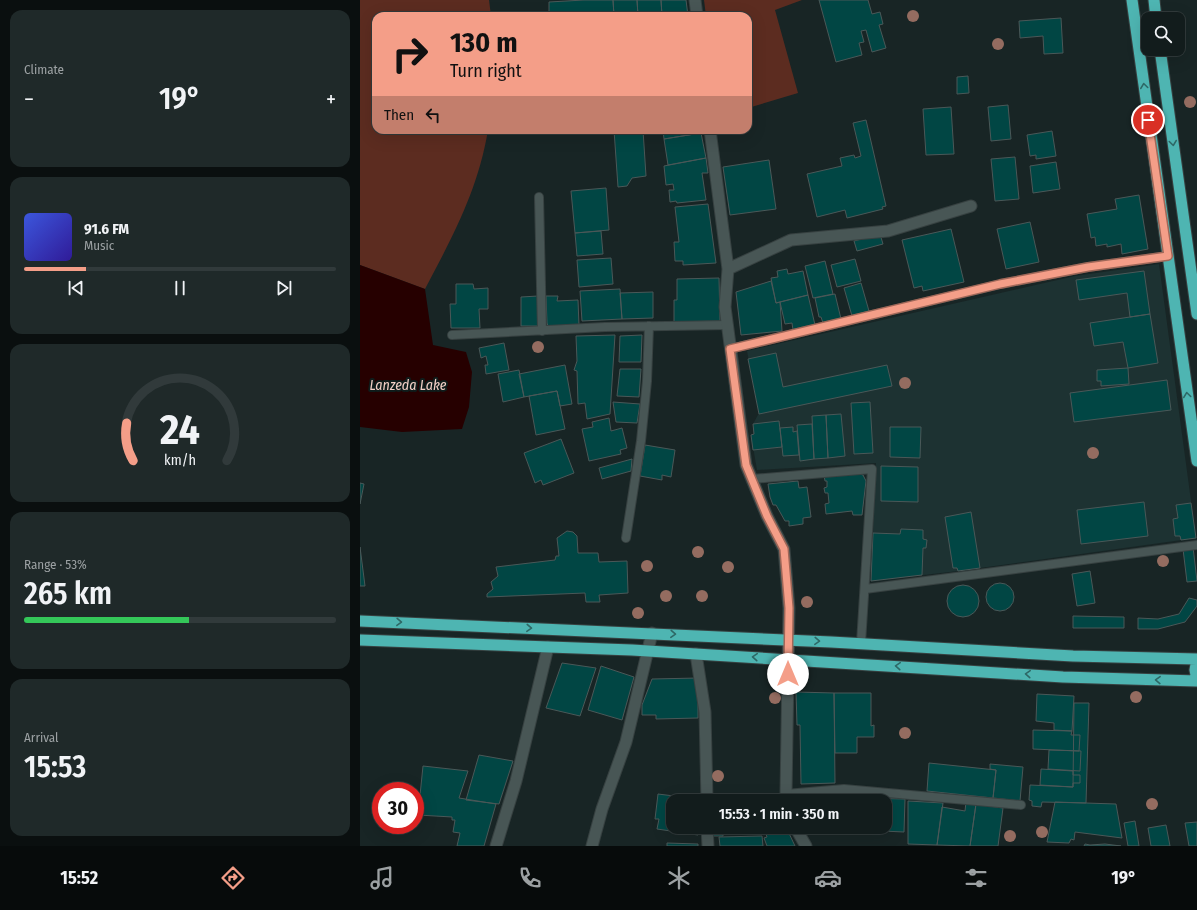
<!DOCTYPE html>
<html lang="en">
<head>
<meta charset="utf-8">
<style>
  body { margin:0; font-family:"Fira Sans Condensed",sans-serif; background:#1f2929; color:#f1f3f6; height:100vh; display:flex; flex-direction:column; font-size:15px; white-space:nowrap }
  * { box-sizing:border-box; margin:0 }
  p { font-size:13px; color:#9ca1a3 }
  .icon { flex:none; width:22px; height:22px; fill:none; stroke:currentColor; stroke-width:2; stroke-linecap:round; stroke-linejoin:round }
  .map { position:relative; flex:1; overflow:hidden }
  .details { display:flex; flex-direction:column; gap:10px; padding:10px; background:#0a0f0f; width:360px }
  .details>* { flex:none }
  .banner { position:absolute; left:12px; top:12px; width:380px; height:122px; border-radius:12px; box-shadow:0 4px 16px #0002,0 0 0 1px #313a3b; background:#f49e88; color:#111; overflow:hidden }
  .tools { position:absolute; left:781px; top:12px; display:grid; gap:8px }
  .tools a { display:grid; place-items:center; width:44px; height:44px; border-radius:8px; background:#121c1c; box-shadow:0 4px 16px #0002,0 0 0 1px #313a3b; font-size:20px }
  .speed { position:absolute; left:12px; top:782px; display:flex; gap:8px; font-size:20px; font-weight:700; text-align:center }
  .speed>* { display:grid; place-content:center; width:52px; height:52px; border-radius:50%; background:#121c1c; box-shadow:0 4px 16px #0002,0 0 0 1px #313a3b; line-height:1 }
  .speed .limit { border:6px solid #d22; background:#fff; color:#111 }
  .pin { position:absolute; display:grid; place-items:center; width:34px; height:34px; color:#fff; margin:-17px; border:2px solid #fff; border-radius:50%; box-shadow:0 1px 4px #0007 }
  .me { position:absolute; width:44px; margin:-22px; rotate:0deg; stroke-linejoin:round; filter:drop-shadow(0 0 3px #0008) }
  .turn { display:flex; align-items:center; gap:14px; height:84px; padding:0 12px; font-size:18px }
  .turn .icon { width:52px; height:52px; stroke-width:2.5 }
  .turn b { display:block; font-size:28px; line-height:34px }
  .then { display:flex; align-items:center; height:38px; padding:0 12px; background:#0003; gap:8px; font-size:15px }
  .big { font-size:30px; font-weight:600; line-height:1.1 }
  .details .widget { flex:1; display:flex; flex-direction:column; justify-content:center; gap:6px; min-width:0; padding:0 14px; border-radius:12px; background:#1f2929 }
  .details .dial { align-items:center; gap:0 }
  .dial svg { height:104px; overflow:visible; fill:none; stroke:#313a3b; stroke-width:7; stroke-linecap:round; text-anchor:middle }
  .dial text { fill:#f1f3f6; stroke:none }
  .song { display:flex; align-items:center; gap:12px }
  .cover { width:48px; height:48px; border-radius:6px; background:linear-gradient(135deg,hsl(230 70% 55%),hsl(250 70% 35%)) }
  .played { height:4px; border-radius:2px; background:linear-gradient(90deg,#f49e88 20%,#313a3b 20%) }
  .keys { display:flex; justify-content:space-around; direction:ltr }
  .heat { display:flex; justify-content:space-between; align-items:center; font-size:22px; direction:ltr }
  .charge { height:6px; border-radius:3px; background:linear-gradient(90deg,#34c759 53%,#313a3b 0) }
  .trip { position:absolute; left:306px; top:794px; width:226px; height:40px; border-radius:12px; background:#121c1c; box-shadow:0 4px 16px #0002,0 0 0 1px #313a3b; font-weight:600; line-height:40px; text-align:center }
  .tab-bar { display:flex; height:64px; justify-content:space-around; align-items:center; background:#070b0b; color:#9ca1a3 }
  .tab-bar .icon { width:28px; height:28px }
  .tab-bar .active { color:#f49e88 }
  .tab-bar b { font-size:18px; color:#f1f3f6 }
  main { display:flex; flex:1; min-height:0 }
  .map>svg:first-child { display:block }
  .built { fill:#1d3232 }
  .green { fill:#5c2c20 }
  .water { fill:#260000 }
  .building { fill:#014644; stroke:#4a5858 }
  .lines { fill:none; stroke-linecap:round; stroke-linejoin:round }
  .service-casing { stroke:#374141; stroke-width:10 }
  .minor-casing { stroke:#374141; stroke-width:13 }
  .trunk-casing { stroke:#374141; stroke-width:13 }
  .service { stroke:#485655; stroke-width:8 }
  .minor { stroke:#485655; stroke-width:11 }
  .trunk { stroke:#4eb5b2; stroke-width:11 }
  .tree { fill:#946c60 }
  .oneway { stroke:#2e6866 }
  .route-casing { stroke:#9f6758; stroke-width:10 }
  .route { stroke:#f49e88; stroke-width:7 }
  .labels { text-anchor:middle; stroke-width:4; stroke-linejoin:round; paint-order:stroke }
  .water-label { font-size:14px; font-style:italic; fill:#f3d0c6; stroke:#0f1c1b }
</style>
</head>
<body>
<main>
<section class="details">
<div class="widget"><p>Climate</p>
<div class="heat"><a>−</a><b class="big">19°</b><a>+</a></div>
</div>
<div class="widget">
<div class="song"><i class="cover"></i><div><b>91.6 FM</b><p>Music</p></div></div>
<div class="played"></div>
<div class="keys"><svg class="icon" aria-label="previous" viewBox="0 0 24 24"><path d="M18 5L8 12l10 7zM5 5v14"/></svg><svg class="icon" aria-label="pause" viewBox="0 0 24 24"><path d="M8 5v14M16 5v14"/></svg><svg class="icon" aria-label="next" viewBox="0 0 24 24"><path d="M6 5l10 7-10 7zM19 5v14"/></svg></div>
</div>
<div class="widget dial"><svg viewBox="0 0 100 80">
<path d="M14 69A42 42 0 1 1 86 69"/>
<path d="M14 69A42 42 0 0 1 9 40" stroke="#f49e88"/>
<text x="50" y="56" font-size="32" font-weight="700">24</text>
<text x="50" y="72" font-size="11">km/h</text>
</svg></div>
<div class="widget"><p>Range · 53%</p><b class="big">265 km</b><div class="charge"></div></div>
<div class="widget"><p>Arrival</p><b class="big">15:53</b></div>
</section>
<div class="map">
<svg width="837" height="846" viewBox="0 0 837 846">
  <rect width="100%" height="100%" fill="#182525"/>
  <path class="built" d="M799,264L836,538L598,571L511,581L516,463L397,470L391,435L394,434L393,424L399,413L387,351L715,276Z"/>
  <path class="green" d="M0,0H129L131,16H16V130H128C118,190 93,236 65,289L0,265Z
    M344,0H442L415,10L438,93L388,108V16H346Z"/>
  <path class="water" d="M0,265L65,289L73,345L106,352L112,372L109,407L102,429L42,432L0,427Z"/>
  <path class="building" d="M224,0H253L254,16H189V2Z
    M253,0H277L278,16H254Z
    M277,0H301L302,16H278Z
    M301,0H326L328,16H302Z
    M459,0H508L512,14L520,12L523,24L519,25L526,48L512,52L506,30L501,31L504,42L499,43L502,55L476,62Z
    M701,18L703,53L684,54L683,36L660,38L659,21Z
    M608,76L609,93L597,94V77Z
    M648,105L651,139L631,141L628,107Z
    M591,107L594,154L566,155L563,109Z
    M506,120L526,206L522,207L523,209L487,218L485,210L457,217L447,174L482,166L480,158L494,155L495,158L501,156L493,123Z
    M254,130H283L286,176L272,178L267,186L258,187Z
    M303,130H341V133L304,139Z
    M692,131L696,156L676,159V155L670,156L667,135Z
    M341,133L346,158L308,165L304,139Z
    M655,157L659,199L635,201L631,159Z
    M346,158L348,173H342L346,200L317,203L316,201L310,202L309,190H314L313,184L306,185L304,166Z
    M409,160L416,209L370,215L363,167Z
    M696,162L700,189L673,193L670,166Z
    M246,188L249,230L215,233L211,191Z
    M779,195L788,249L762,254L761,244L747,247V244L736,246L735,237L731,238L727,214L757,209L755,199Z
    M348,204L356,263L323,265V261H315L314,242H319L315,207Z
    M670,222L679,262L646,269L637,229Z
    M591,229L604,282L563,291L562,286L554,288L542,240Z
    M241,231L243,254L217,256L215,233Z
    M520,234L523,244L497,251L494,241Z
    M251,258L253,284L219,287L217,260Z
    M495,259L501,281L477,287L471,265Z
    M465,261L473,294L453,298L445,266Z
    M427,269L428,274L443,271L448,295L416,303L411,278L418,277L417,271Z
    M784,271L790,314L770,317L767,293L719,300L716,280Z
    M359,278L360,321L314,322V300H317V279Z
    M411,281L416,303L420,302L422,331L381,335L376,292Z
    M501,283L509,311L492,316L484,288Z
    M96,284H113L114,289L128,288V309H119L120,328H91L90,304H96Z
    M260,289L262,319L222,321L220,291Z
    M293,292V318L262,319L260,293Z
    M475,294L481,319L463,323L461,317H459L455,298Z
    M448,295L455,325L433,330L432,323L425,324L420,302Z
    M178,296L179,326H161V297Z
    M186,296H198L197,301L218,300L219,326H188L187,323Z
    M790,314L798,363L768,368L763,342L734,346L730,323Z
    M255,335L250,414L227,419L225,403L218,404L217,371L214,370L217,361L216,336Z
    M282,335L281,362H259L260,336Z
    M144,343L149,370L126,374L125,365H128L126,356L121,358L119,348Z
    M416,353L423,387L527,365L532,386L399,414L388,359Z
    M205,365L212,404L200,406L197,391L164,397L159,374Z
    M768,368L769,384L741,386V381H737V370Z
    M260,369H281L279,397L257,396Z
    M159,370L164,397L143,402L138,374Z
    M807,380L811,410L714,422L710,393Z
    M197,391L205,429L176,435L169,396Z
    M253,402L280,404L277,423L256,422Z
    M510,402L513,453L494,454L491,403Z
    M481,414L485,456L468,458L466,415Z
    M466,415L468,458L454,459L452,416Z
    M249,418L251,431L262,428L267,448L260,450L261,454L229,461L222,429L233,427L232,422Z
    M419,421L422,447L393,450L391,435L394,434L393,424Z
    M452,424L454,459L440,461L437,425Z
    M433,427V432L437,431L439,455L423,456L420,428Z
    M530,427H561L560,458L530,457Z
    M201,439L214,473L183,485L181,480L175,483L164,453Z
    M285,445L315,450L311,477L302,475V480L280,476Z
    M272,459L271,471L242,479L239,468Z
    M521,466L558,467V502L521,501Z
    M498,473L503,475L506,481L502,515H493L492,511L466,514L465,504L469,503L468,493H465L464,488L467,487V481H465L464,475Z
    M438,481L439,488L447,487L451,517L443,518V524L429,526V521H425L416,505H413L410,497L408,484Z
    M0,483L4,484L0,504Z
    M784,502L788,536L721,544L717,510Z
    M831,503L836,538L821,540L820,536H815L813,519L818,518L816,505Z
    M611,512L620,568L598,571L597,568H593L585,517Z
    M541,529L563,530V539L567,540L566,548H563L562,575L511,581L513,533L540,534Z
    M207,531L213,532L217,536L218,553H238L239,562L267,561L268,593L239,595L240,602H226L225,593L127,597V594L133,589L131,582L138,576L136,567L195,560L196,556H199L197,538Z
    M0,547L5,586H0Z
    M833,547L837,581L827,582L823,549Z
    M730,571L735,603L717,606L712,574Z
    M626 597a14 14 0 1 1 28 0a14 14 0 1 1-28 0Z
    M587 601a16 16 0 1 1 32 0a16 16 0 1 1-32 0Z
    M829,598L837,600V606L825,622L798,629H778V618L798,619L819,614Z
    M713,616L764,617V628H713Z
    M202,663L236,668L220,716L186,708Z
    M241,666L274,677L262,720L228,710Z
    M338,678V718L296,719V715H282V705L292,679Z
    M436,692L474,693L475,783L441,784L440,725H437Z
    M474,693H511V726L514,725V737H497V753H475Z
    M677,694L714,696L712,731L694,730V723L676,721Z
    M714,703H729L726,803L682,802L681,807L672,806V801L669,800L670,785L713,787Z
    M673,730L712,731L711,735H720L719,751L673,749Z
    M689,750L721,751L720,771L688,769Z
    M119,755L153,761L139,804L106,800Z
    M569,763L636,770L633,798L567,791Z
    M630,764L663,767L660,801L633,798L636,770L630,769Z
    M63,766L108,771L99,798L136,804L124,846H97L100,833L93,832L95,820H92V817L58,815Z
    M681,769L713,771V775H720V783H713V787L680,785Z
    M298,794L338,799L337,801H313V827H339L338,835L297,829L299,819H295Z
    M502,798L545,799L544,832L501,830V827H525V801H502Z
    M548,801L583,803L577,845L548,844Z
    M606,802L616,804L610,846L577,845L582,807L605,811Z
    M695,802L756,804L762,838L715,832L714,840L711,839L709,843L687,842Z
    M616,804L643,808L638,846H610Z
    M775,821L779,846H768L764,823Z
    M837,822V846H829L825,823Z
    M806,825L810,846H791L788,828Z
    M353,827H426L435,846H407L404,838L407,837L406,834L363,832V836H352Z
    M402,836L403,846H360L359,837Z
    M307,843L338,844V846H307Z
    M725,844L730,845L745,844L761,846H724Z"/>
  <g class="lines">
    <g class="service-casing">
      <path id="service" d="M179,197L182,331
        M92,335L245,327L368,325
        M370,349L641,284L728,267L808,256
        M392,479L512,469L501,643
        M266,538L281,441L287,381L289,326
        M505,589L837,545
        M426,794L484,789L661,805"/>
    </g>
    <g class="minor-casing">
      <path id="minor" d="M335,0L337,16
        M350,130L368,269L431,240L528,231L611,206
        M368,269L365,307L386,465L407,516L424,549L429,608L426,794L427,801
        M336,654L345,712L347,801
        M347,827L348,846
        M435,827L446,846
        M136,846L156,781L188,647
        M232,846L242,809L266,742L292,633"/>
    </g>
    <g class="trunk-casing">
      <path id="trunk" d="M772,0L837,461
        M794,0L796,19
        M800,49L837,314
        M0,621L471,642L713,656L837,659
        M0,640L272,650L703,677L837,681
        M837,659L835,670L837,680"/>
    </g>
    <use href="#service" class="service"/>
    <use href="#minor" class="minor"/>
    <use href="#trunk" class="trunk"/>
  </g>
  <g class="tree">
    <circle cx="553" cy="16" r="6"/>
    <circle cx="638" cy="44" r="6"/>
    <circle cx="830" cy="102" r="6"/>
    <circle cx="178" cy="347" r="6"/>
    <circle cx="545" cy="383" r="6"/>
    <circle cx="733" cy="453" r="6"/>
    <circle cx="338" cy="552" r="6"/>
    <circle cx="803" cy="561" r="6"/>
    <circle cx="287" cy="566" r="6"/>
    <circle cx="368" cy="567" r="6"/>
    <circle cx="306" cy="596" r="6"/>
    <circle cx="342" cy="596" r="6"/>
    <circle cx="447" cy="602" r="6"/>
    <circle cx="278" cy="613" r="6"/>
    <circle cx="776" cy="697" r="6"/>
    <circle cx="415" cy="698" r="6"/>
    <circle cx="545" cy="733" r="6"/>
    <circle cx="358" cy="776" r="6"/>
    <circle cx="792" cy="804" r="6"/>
    <circle cx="682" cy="832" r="6"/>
    <circle cx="650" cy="836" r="6"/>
  </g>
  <defs><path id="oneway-chevron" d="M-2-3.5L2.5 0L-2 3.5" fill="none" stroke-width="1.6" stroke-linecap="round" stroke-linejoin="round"/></defs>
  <g class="oneway">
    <use href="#oneway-chevron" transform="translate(784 86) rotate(-98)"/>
    <use href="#oneway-chevron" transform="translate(813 143) rotate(82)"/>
    <use href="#oneway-chevron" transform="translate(827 395) rotate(-98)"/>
    <use href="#oneway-chevron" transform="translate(39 622) rotate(2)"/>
    <use href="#oneway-chevron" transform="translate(169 628) rotate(3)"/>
    <use href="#oneway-chevron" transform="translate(313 634) rotate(3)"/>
    <use href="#oneway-chevron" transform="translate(457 641) rotate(3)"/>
    <use href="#oneway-chevron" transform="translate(395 657) rotate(-176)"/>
    <use href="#oneway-chevron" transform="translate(538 666) rotate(-176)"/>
    <use href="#oneway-chevron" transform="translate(668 674) rotate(-176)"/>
    <use href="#oneway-chevron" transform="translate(798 680) rotate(-178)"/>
  </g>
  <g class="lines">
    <g class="route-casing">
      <path id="route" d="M428,674L429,608L424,549L407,516L386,465L370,349L640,284L728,267L808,256L788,120"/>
    </g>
    <use href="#route" class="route"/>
  </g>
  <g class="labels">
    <g class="water-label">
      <text x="48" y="390">Lanzeda Lake</text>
    </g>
  </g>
</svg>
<div class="tools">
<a><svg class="icon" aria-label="search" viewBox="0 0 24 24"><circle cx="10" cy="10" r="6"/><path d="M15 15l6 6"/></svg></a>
</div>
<div class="speed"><div class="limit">30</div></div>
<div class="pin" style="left:788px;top:120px;background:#d93025"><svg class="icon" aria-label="arrive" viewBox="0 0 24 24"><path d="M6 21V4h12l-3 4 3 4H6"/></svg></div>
<svg class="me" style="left:428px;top:674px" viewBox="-20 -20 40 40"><circle r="19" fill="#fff"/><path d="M0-13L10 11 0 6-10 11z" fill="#f49e88"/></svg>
<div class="trip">15:53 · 1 min · 350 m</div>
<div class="banner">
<div class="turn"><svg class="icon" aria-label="right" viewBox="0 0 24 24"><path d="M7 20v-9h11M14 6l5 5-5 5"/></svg><div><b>130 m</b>Turn right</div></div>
<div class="then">Then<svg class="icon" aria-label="left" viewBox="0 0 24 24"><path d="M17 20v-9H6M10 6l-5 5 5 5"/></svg></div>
</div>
</div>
</main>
<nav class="tab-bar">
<b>15:52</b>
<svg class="icon active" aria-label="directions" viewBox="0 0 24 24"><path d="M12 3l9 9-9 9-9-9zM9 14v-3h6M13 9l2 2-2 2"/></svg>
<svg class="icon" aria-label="music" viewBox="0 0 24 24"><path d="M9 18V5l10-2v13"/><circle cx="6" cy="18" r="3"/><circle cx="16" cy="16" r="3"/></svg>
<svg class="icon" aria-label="phone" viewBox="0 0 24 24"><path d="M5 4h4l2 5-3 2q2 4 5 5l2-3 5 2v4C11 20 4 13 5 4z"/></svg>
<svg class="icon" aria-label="climate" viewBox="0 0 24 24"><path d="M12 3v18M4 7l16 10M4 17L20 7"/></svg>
<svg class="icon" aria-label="car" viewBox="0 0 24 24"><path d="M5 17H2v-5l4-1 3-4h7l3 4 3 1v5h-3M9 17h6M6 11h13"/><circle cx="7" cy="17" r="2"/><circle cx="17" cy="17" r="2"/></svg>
<svg class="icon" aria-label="filters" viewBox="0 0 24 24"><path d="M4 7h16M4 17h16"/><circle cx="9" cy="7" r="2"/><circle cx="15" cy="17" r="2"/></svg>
<b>19°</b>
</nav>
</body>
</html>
